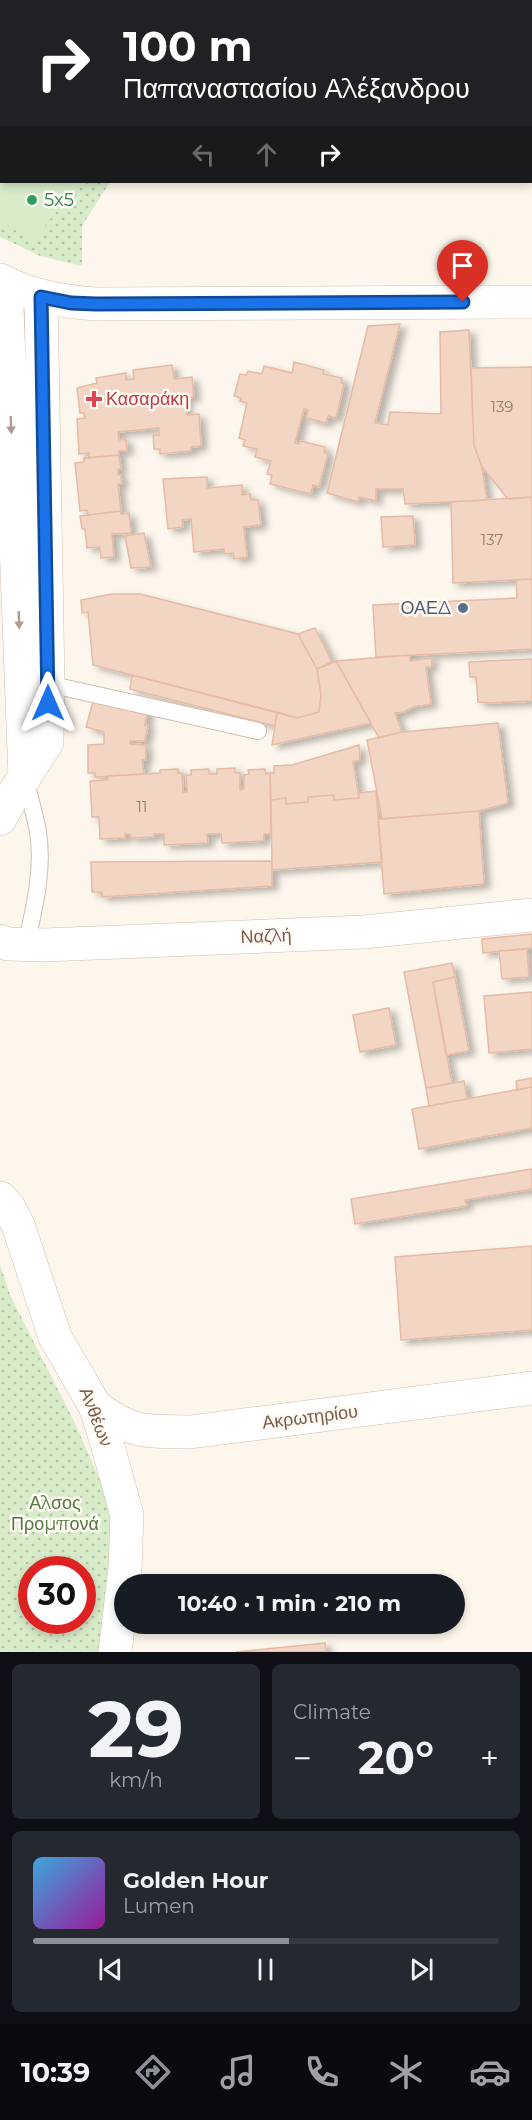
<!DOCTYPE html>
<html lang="en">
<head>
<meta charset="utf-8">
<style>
  body { margin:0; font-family:Montserrat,sans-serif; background:#242831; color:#f1f3f6; height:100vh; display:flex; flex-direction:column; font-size:22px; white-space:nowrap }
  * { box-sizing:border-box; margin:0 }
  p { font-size:20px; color:#9ea1a6 }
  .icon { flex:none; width:33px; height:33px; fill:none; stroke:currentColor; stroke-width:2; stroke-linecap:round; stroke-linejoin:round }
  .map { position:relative; height:1652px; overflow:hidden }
  .panel { display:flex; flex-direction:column; gap:12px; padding:12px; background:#0d0f14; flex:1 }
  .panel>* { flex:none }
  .guide { position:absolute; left:0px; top:0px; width:532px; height:183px; box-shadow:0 3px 9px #0003; background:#202124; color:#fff; overflow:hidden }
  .speed { position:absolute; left:18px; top:1556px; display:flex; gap:12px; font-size:30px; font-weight:700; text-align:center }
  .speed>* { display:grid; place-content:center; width:78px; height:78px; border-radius:50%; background:#171b24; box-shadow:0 3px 9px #0003; line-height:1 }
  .speed .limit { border:9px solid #d22; background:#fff; color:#111 }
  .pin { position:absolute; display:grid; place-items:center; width:51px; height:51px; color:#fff; margin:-62px -26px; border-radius:50% 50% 50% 0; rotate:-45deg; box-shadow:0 0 6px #0007 }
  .pin .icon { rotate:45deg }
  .me { position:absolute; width:66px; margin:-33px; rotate:0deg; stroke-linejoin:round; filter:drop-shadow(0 0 4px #0008) }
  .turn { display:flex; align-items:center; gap:21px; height:126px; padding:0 24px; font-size:27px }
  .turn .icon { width:78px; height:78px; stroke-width:2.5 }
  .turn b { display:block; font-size:42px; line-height:51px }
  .lanes { display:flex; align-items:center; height:57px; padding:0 24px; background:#0003; justify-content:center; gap:30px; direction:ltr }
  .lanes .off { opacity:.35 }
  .big { font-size:45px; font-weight:700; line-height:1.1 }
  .panel .tile { flex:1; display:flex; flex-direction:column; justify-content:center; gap:9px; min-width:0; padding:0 21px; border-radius:9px; background:#242831 }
  .panel .dial { align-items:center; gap:0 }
  .dial b { font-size:78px; line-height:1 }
  .song { display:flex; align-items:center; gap:18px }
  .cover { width:72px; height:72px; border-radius:9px; background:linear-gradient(135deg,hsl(200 70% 55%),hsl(300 70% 35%)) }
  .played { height:6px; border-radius:3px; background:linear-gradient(90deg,#8c9099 55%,#363941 55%) }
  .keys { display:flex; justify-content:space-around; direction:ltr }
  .heat { display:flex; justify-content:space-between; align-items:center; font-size:33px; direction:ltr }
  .panel .tiles { flex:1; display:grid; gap:12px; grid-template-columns:1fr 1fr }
  .tile:last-child { grid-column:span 2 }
  .trip { position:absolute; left:114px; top:1574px; width:351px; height:60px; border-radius:30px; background:#171b24; box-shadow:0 3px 9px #0003; font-weight:700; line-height:60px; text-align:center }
  .tabs { display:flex; height:96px; justify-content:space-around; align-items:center; background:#090b0e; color:#9ea1a6 }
  .tabs .icon { width:42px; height:42px }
  .tabs .on { color:#8c9099 }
  .tabs b { font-size:27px; color:#f1f3f6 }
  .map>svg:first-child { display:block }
  .park { fill:url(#park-dots); fill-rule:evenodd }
  .garden { fill:#d8ecc9 }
  .building { fill:#f3d5c3; stroke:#e6bba3; stroke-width:1.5; filter:url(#shadow) }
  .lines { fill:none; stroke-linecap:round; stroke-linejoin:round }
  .lane-casing { stroke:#d1beb0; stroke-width:18 }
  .street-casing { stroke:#d1beb0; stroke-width:34 }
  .secondary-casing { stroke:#d6c0b0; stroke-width:34 }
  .lane { stroke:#fff; stroke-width:16 }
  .street { stroke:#fff; stroke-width:33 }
  .secondary { stroke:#fff; stroke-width:33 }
  .oneway { fill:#af9d94 }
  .route-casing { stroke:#114b97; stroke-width:15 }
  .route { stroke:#1a73e8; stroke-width:10 }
  .leisure-dot { fill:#2e9e5b; stroke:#fffaf3; stroke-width:2 }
  .health-dot { fill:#e0444e; stroke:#fffaf3; stroke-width:2 }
  .service-dot { fill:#5c6f8a; stroke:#fffaf3; stroke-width:2 }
  .labels { text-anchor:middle; stroke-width:5; stroke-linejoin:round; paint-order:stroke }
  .number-label { font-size:15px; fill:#987a6a }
  .leisure-label { font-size:18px; fill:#27864d; stroke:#fffaf3; text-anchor:start }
  .health-label { font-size:18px; fill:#be3a42; stroke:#fffaf3; text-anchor:start }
  .service-label { font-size:18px; fill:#4e5e75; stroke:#fffaf3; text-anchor:end }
  .street-label { font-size:18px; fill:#7a5c4d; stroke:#fffaf3 }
  .park-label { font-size:18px; fill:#537a41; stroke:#fffaf3 }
</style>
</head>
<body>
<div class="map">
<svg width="532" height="1652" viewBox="0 0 532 1652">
  <defs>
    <pattern id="park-dots" width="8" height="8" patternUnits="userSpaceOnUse" patternTransform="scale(1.5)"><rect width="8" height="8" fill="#d8ecc9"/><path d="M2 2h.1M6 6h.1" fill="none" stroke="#b4c2a5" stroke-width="1.8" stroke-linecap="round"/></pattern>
    <filter id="shadow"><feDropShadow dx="6" dy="4" stdDeviation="3" flood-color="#0004"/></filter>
  </defs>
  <rect width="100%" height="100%" fill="#fdf6ec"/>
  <path class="park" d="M1,45L2,182H110L82,226V266L40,256L0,237Z
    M0,1265L11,1297L74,1421L120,1525L98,1652H0ZM32,1569H82V1620H32Z"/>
  <path class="garden" d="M1,129L2,182H79L32,243L0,219Z"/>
  <path class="building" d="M400,324L375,423L388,425L390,412L441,414L440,332L469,330L474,445L482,467L487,500L405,504L403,489H376V501L359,497L358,502L327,493L368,326Z
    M294,362L324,370L323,374L342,378L341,383L344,384L336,418L328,416L326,423L306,418L308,410L304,409L295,443L299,444L300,441L325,447L324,452L328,454L319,487L313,485L311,494L270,484L272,475L267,474L271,461L255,457L257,449L243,446L245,440L239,438L247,403L240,401L241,398L234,396L240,374L246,375L248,371L262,374L264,366L292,373Z
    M172,365L174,379L192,377L194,397L186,398L187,415L199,414L201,446L191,447V451L160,454V449H154L153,435H159V428L118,432L119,440L126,439L127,451H119V455L89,458V453L79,454L77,419L85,418L84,413H80L77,388L97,383L96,378L126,373V380L134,379L133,370Z
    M532,367V497L508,499L482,467L474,445L471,368Z
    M119,455L121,469H118V475H121L122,484H118L121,511L88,515L87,510L80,511L75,463L84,462V458Z
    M207,477V488L242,485V495L250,494L251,500H258L261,525L244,527L247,557L234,559L233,553L224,554V549L194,552L191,519L182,520L183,527L168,529L163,479Z
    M532,497V579L453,583L451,502Z
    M121,511V514L129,513L131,533L112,534L114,557L101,558L100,547L87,548L85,529H82L80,516Z
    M413,516L415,545L383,547L381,517Z
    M144,533L151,567L131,568L125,536Z
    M532,579V649L376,657L373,605L517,598L516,580Z
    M111,594H140L298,634L317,669L321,695L319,712L297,718L93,665L88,612L82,613L81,600Z
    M315,628L332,662L317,669L298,634Z
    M410,655V661L432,658V666L426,667L431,704L413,707L404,712L395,713L402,732L379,738L336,661Z
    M532,659V701L489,703L478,702L476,677H470L469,662Z
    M336,661L371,723L272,745L277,712L297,718L319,712L321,695L317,669Z
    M132,675L277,712L275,726L130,689Z
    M93,702L148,710L145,725H148L145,741H130V744L146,745V760H142L144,774L95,777V773H88V745L104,744V732L86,727Z
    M498,723L508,803L479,811L382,819L367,740L402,732Z
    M359,745L360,760L353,762L359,798L334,800V795L308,797V802L286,804V798L271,800L270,773H274V766L292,765Z
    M235,768V773H240V790L244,789V775L249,774L248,770L265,769L266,774L270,773L271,834H264V841L222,843L221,834H207L208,843L164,845V834H154V837L131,838L130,834H125V838L100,839L99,817H92L90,781L108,780V776L160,773V770L178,769V773H182L183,792H187L186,775H191V770L209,769V774H217V769Z
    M376,791L382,862L272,870L271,800L286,798V804L308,802V797L334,795V800L359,798V793Z
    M479,811L484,884L384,894L378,819Z
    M272,861V886L102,897V892H92L91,862Z
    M532,934V948L483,953L482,939Z
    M527,949L529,977L502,979L499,951Z
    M452,963L455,977L433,982L452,1083L426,1088L404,972Z
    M455,977L469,1051L446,1055L433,982Z
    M532,992V1049L489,1053L484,996Z
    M389,1008L396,1045L360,1052L353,1015Z
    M532,1078V1087L517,1090L516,1081Z
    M464,1081L467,1099L429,1106L426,1088Z
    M532,1087V1128L419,1149L412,1109Z
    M532,1169V1189L465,1200L467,1206L355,1224L351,1199Z
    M532,1246V1330L401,1340L395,1257Z
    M325,1643L326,1652H236Z"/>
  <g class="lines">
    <g class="lane-casing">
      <path id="lane" d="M48,684L258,731
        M25,777C29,796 35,814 38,832C44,870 34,909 26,945"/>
    </g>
    <g class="street-casing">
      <path id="street" d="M0,1L1,0
        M6,283L25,777
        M0,819L14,793L47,742L48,684L41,297
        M0,941L8,944L45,945L364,932L532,915
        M0,1198L8,1206L18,1225L55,1337L95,1406L106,1440L127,1515L125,1569L115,1652
        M95,1406C131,1434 145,1431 190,1432L532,1388"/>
    </g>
    <g class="secondary-casing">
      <path id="secondary" d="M0,280C29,296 62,302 96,304L532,302"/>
    </g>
    <use href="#lane" class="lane"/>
    <use href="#street" class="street"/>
    <use href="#secondary" class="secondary"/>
  </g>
  <defs><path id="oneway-solid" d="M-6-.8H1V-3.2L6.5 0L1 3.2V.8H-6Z" transform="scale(1.5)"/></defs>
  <g class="oneway">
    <use href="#oneway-solid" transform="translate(11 425) rotate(88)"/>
    <use href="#oneway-solid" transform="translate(19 620) rotate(88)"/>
  </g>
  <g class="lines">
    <g class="route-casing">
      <path id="route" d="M48,703L41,297L71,303L96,304L463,302"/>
    </g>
    <use href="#route" class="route"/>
  </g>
  <circle class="leisure-dot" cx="32" cy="200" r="6"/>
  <path class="health-dot" d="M91 390h6v6h6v6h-6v6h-6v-6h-6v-6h6z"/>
  <circle class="service-dot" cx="463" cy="608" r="6"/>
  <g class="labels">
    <g class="number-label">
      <text x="502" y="412">139</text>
      <text x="492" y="545">137</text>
      <text x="142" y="812">11</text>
    </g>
    <g class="leisure-label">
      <text x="44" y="206">5x5</text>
    </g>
    <g class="health-label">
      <text x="106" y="405">Κασαράκη</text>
    </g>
    <g class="service-label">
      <text x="451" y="614">ΟΑΕΔ</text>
    </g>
    <g class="street-label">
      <text transform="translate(266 936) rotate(-2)" y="6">Ναζλή</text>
      <text transform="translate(96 1417) rotate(69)" y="6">Ανθέων</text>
      <text transform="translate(310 1417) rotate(-7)" y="6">Ακρωτηρίου</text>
    </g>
    <g class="park-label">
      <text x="55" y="1509">Αλσος<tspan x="55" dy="21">Προμπονά</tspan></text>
    </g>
  </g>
</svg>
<div class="speed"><div class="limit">30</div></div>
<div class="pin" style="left:463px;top:302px;background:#d93025"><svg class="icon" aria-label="arrive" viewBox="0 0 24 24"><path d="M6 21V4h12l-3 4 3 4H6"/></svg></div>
<svg class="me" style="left:48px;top:703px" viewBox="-20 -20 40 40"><path d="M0-17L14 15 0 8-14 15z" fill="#1a73e8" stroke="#fff" stroke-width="4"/></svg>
<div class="trip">10:40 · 1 min · 210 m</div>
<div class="guide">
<div class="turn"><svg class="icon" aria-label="right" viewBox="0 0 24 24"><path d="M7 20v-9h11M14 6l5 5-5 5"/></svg><div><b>100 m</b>Παπαναστασίου Αλέξανδρου</div></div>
<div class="lanes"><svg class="icon off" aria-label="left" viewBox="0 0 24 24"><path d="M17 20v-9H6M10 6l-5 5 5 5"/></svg><svg class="icon off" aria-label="ahead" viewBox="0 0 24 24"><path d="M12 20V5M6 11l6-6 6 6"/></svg><svg class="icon" aria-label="right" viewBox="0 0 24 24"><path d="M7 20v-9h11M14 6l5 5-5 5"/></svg></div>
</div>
</div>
<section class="panel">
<div class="tiles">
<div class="tile dial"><b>29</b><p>km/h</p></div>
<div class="tile"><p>Climate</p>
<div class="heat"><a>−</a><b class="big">20°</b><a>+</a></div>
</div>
<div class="tile">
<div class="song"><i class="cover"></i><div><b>Golden Hour</b><p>Lumen</p></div></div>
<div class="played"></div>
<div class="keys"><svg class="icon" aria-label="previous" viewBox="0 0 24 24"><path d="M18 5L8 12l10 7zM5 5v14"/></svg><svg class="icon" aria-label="pause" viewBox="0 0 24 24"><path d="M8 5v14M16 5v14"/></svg><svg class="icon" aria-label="next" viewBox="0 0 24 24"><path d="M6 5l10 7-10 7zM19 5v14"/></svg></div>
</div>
</div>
</section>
<nav class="tabs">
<b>10:39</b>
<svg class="icon on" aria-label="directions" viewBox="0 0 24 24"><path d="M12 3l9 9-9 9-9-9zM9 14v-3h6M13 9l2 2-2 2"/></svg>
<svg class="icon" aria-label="music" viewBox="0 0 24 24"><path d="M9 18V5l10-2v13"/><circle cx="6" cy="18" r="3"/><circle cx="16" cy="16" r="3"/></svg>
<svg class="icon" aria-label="phone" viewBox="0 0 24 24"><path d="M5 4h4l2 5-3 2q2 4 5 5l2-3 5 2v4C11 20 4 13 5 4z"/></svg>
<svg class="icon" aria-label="climate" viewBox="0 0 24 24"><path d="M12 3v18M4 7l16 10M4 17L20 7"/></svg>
<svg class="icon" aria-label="car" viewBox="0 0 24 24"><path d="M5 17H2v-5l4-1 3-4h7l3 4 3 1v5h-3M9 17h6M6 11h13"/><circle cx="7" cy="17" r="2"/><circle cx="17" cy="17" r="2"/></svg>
</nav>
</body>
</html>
